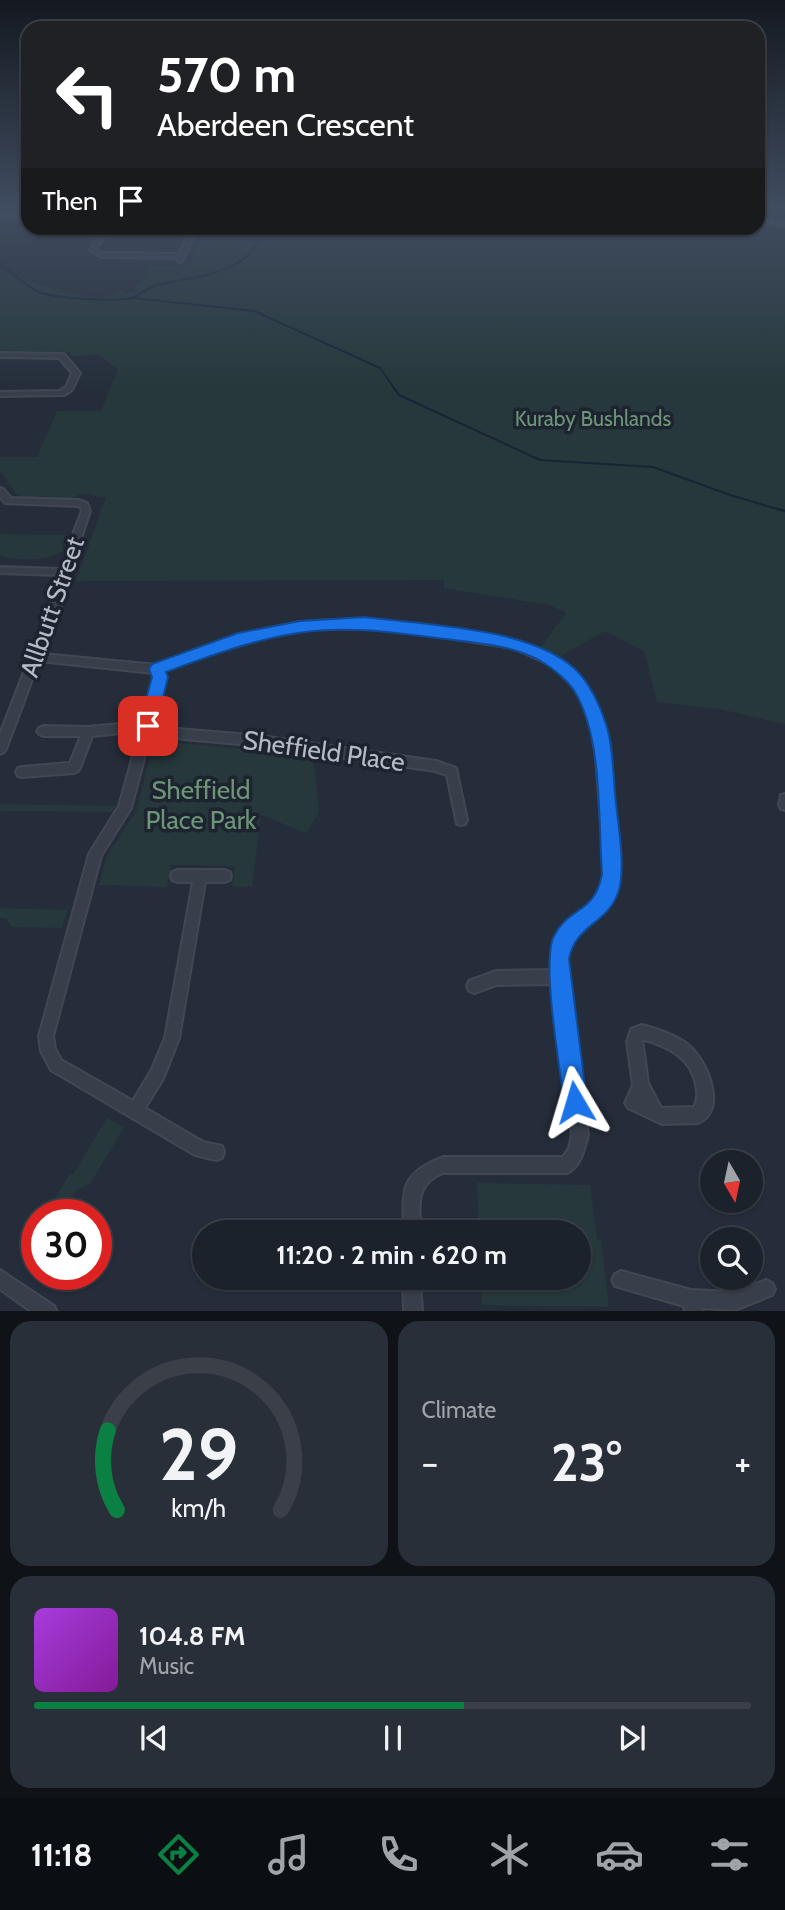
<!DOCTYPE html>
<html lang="en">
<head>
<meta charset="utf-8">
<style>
  body { margin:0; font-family:Cabin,sans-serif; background:#292f38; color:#f1f3f6; height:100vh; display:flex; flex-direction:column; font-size:26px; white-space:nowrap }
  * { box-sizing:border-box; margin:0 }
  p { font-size:23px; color:#a0a4a9 }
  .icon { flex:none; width:38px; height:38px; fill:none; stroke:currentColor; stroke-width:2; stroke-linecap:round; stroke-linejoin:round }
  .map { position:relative; height:1311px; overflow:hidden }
  .panel { display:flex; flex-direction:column; gap:10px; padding:10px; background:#0f1318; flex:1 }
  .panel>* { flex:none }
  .banner { position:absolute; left:21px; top:21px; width:744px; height:214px; border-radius:21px; box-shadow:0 2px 5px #0004,0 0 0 2px #3a3f48; background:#202124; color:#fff; overflow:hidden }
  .needle { width:46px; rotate:171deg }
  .buttons { position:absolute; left:700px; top:1150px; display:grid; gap:14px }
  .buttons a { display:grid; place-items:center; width:63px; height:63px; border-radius:50%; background:#1c222c; box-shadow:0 2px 5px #0004,0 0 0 2px #3a3f48; font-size:35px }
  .speed { position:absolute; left:21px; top:1199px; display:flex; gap:14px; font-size:35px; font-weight:700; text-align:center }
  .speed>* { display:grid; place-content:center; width:91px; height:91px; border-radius:50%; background:#1c222c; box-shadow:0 2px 5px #0004,0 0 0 2px #3a3f48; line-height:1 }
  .speed .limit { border:10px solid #d22; background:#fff; color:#111 }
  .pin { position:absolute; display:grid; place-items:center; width:60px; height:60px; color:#fff; margin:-30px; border-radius:14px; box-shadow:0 4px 10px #0006 }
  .me { position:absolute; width:77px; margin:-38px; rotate:353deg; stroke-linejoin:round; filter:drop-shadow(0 0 5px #0008) }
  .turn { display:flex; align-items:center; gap:24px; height:147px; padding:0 21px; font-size:32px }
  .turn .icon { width:91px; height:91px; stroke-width:2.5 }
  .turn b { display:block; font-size:49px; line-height:60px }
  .then { display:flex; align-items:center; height:66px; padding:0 21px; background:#0003; gap:14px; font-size:26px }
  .big { font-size:52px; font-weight:700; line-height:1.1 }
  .panel .tile { flex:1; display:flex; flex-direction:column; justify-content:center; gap:10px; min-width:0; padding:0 24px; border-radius:21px; background:#292f38 }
  .panel .dial { align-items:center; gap:0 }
  .dial svg { height:182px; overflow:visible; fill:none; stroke:#3a3f48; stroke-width:7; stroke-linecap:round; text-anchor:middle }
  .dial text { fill:#f1f3f6; stroke:none }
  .song { display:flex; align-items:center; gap:21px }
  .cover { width:84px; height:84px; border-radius:10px; background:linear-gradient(135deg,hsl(280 70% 55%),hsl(290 70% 35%)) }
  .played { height:7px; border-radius:4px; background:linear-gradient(90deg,#0b8043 60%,#3a3f48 60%) }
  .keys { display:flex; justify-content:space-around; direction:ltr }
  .heat { display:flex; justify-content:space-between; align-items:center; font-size:38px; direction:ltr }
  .panel .tiles { flex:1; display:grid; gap:10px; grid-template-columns:1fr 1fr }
  .tile:last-child { grid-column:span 2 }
  .trip { position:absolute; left:192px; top:1220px; width:399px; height:70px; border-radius:35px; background:#1c222c; box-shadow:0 2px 5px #0004,0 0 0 2px #3a3f48; font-weight:700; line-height:70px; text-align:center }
  .dock { display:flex; height:112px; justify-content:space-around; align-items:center; background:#0b0e12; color:#a0a4a9 }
  .dock .icon { width:49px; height:49px }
  .dock .selected { color:#0b8043 }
  .dock b { font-size:32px; color:#f1f3f6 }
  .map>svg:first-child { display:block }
  .green { fill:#26383b }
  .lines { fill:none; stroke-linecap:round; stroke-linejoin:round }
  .stream-far1 { stroke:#192437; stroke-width:2 }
  .stream { stroke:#192437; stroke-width:2.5 }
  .minor-casing { stroke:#414853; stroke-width:4 }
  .primary-casing { stroke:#414853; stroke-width:3 }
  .minor { fill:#383f4b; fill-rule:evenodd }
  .primary { fill:#565e6a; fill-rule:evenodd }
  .route { fill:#1a73e8; stroke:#114b97; stroke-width:2 }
  .labels { text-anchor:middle; stroke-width:7; stroke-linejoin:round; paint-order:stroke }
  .far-park-label { font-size:21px; fill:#6c9577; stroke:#1d242f }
  .street-label { font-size:26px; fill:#b4bac6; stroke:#1d242f }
  .park-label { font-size:26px; fill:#6c9577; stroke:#1d242f }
</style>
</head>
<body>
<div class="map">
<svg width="785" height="1312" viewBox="0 0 785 1312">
  <rect width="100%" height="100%" fill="#252d3a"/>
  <path class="green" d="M758,226L785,229V724L719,709L657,702L644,651L605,631L559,657L541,647L566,613L549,605L444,588V580L76,581L106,497L99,498L92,494H81L70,499L43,496L24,498L16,494L0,470V457H37L57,411H101L118,369L98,355L71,356L68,352L0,351V270C5,275 86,298 95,298C105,297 112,295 121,290L127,294L136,291L133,287L150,274L144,271L152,266L190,265L203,228Z
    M0,534L67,535L61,543L63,551C46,561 19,561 0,556Z
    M168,742L313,756L319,812L306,833L261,815L252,887L232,886L235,866L171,865L167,887L99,885L107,855L136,812L151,751L157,744Z
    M0,804L115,806L113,812L0,811Z
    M0,908L68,910L62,928L12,927L6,918H0Z
    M107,1118L124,1127L90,1184L76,1190L60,1214H45L70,1174L73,1175Z
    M477,1183L590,1185L597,1239L601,1240L609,1307L482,1305L481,1278H579V1232H479Z"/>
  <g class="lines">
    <path class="stream-far1" d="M0,264C12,273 26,286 39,292C53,298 122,303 134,297C143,293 148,287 158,285C196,275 252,276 263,228
      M133,298L254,311L380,368L399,395L540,460L653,467L730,495L784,511"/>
    <path class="stream" d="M778,509L785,511"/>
    <g class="minor-casing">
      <path id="minor" d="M191,228H197L183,260L180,262L177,260L178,258L101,257L90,250L102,232L112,229ZM112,233H189L179,254L102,253L96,249L106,234Z
        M0,353L64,354L80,373L72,390L64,395L0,396V392L59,391L66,387L72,373L59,358L0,357Z
        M0,488L3,489L11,498L78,500L87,503L90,511L79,544L78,558L67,572L70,579L67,590L42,654L157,665L238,635L300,622L331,620L398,622L519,641L561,660L585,685L597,706L607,744L617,874C615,885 612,896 606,906C592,929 575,928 565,959L588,1135C584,1149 581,1167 567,1173H443C414,1184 420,1206 420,1232H404C403,1190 399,1174 443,1157H563L569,1148L572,1135L554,984L496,985L474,993L469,991L467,986L469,981L496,971L552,970C547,928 581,923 598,896C602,889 603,881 605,874L595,744L586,706L577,691L553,666L513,648L398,630L331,628L300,630L239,643L163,671L165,677L153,727L261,736L436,761L456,768L467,820L465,824L461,825L457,824L447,775L435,771L261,746L150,736L131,808L101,856L53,1036L55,1049L61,1060L133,1101L152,1069L165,1038L193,882H177L172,880L171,876L172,872L177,870H225L230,872L231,876L230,880L225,882H205L179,1038L163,1079L145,1108L203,1142L222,1146L224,1152L222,1158L216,1160L195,1155L51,1070L41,1051L39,1036L89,854L119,806L140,731L92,736L80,768L78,771L74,773L22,777L18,776L16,772L18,768L22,767L70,763L81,736H43L39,734L37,731L39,728L43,726L88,727L142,722L155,677L153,673L39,661L6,749L4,752L0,754V734L60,579L59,575L0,573V567L59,569L68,557L69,544L82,511L80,507L77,506L5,503L0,497Z
        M785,794V810L781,809L779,805L781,795Z
        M642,1025C657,1029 674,1034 687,1044C706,1058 729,1110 698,1123L662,1124L628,1108L625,1103L633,1085L627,1042L631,1029ZM642,1039C667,1046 691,1057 696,1085C698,1093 698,1100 694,1107L661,1108L648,1083Z
        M0,1270L54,1306L57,1312H32L0,1289Z
        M621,1271L691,1290L735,1292L766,1280L772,1283L775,1289L772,1295L735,1310L702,1308L703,1312H685L684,1306L615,1286L612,1280L615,1274Z
        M403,1278H420L422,1312H404Z"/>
    </g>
    <g class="primary-casing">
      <path id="primary" d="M28,211V217L0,219V213Z
        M758,218L785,221V227L758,224Z"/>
    </g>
    <use href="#minor" class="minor"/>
    <use href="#primary" class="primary"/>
  </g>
  <linearGradient id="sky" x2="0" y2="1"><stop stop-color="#141920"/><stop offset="0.53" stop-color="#404c60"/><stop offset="1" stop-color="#404c60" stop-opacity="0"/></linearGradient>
  <rect width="785" height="392" fill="url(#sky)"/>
  <path class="route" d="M365,617C424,625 530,627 575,669C589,682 600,705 606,724C613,745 613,771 615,793C617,821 627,867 618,893C607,924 575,925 569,959L587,1102L583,1110L575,1114L567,1110L564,1102C560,1068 541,961 554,936C569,906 595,914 602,874C598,819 603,740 575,692C567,679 552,668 539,660C511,645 477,643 446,639C397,633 348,625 298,633C252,640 210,656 166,672L168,677L156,726L154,731H142L139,726L152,677L149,669L152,664L238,633L300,621Z"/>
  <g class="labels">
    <g class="far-park-label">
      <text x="593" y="426">Kuraby Bushlands</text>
    </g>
    <g class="street-label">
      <text transform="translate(52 607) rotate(-71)" y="9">Allbutt Street</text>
      <text transform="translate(324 751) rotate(8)" y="9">Sheffield Place</text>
    </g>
    <g class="park-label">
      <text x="201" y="799">Sheffield<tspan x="201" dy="30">Place Park</tspan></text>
    </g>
  </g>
</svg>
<div class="buttons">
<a><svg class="needle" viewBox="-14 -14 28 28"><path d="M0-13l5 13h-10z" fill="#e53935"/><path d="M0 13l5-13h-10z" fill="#a0a4a9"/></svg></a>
<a><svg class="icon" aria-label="search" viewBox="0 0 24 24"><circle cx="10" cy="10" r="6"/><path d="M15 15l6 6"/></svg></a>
</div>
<div class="speed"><div class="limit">30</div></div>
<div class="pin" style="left:148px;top:726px;background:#d93025"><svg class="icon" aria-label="arrive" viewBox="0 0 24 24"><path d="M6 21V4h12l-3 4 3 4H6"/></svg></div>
<svg class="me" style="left:575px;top:1102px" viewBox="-20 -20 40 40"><path d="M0-17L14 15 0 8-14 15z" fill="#1a73e8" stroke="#fff" stroke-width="4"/></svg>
<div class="trip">11:20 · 2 min · 620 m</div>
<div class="banner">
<div class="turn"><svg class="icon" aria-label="left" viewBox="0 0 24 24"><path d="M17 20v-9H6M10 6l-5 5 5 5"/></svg><div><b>570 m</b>Aberdeen Crescent</div></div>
<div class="then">Then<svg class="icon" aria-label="arrive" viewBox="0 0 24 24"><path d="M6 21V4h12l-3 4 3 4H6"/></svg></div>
</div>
</div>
<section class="panel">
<div class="tiles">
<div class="tile dial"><svg viewBox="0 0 100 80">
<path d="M14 69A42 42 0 1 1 86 69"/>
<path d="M14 69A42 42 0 0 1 10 34" stroke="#0b8043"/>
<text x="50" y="56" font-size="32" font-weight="700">29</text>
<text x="50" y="72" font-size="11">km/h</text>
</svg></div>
<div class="tile"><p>Climate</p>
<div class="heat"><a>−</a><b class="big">23°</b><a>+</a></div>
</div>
<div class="tile">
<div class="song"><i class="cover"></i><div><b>104.8 FM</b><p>Music</p></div></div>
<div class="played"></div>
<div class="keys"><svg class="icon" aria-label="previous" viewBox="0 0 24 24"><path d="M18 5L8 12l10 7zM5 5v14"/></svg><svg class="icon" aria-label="pause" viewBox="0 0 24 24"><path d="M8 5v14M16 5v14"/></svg><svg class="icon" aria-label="next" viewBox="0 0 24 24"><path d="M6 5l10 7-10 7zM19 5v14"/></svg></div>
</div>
</div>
</section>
<nav class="dock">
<b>11:18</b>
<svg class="icon selected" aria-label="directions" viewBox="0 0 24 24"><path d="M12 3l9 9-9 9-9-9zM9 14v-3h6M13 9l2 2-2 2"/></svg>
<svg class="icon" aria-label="music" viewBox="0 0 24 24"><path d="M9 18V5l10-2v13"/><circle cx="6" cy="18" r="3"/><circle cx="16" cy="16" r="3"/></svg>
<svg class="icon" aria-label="phone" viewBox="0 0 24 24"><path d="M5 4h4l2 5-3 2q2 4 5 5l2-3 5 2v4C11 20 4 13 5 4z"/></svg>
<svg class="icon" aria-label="climate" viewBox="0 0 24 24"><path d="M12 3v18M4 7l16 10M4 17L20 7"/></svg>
<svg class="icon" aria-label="car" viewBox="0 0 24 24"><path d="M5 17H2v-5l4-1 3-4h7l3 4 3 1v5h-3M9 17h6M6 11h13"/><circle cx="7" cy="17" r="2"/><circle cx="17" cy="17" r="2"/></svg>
<svg class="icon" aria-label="filters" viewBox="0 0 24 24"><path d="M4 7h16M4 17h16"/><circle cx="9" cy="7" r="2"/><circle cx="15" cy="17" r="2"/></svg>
</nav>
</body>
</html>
